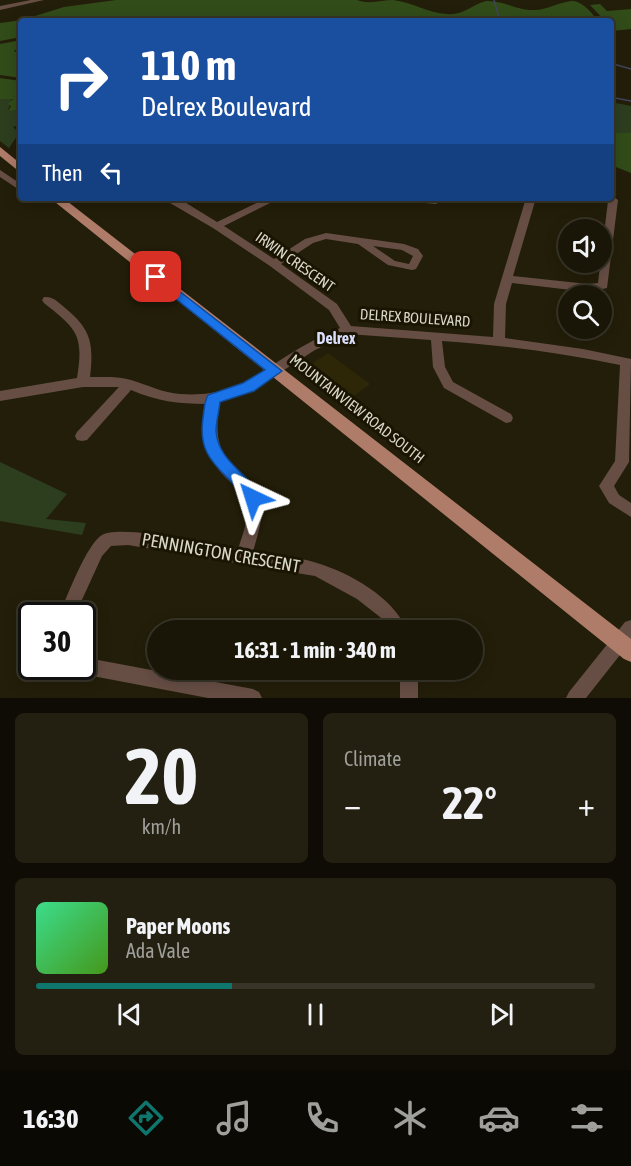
<!DOCTYPE html>
<html lang="en">
<head>
<meta charset="utf-8">
<style>
  body { margin:0; font-family:"Asap Condensed",sans-serif; background:#231f11; color:#f1f3f6; height:100vh; display:flex; flex-direction:column; font-size:22px; white-space:nowrap }
  * { box-sizing:border-box; margin:0 }
  p { font-size:20px; color:#9f9f9b }
  .icon { flex:none; width:33px; height:33px; fill:none; stroke:currentColor; stroke-width:2; stroke-linecap:round; stroke-linejoin:round }
  .map { position:relative; height:698px; overflow:hidden }
  .side { display:flex; flex-direction:column; gap:15px; padding:15px; background:#0e0c04; flex:1 }
  .side>* { flex:none }
  .hud { position:absolute; left:18px; top:18px; width:596px; height:183px; border-radius:6px; box-shadow:0 3px 15px #0003,0 0 0 2px #383528; background:#1a4fa0; color:#fff; overflow:hidden }
  .controls { position:absolute; left:558px; top:219px; display:grid; gap:12px }
  .controls a { display:grid; place-items:center; width:54px; height:54px; border-radius:50%; background:#1a1607; box-shadow:0 3px 15px #0003,0 0 0 2px #383528; font-size:30px }
  .speed { position:absolute; left:18px; top:602px; display:flex; gap:12px; font-size:30px; font-weight:700; text-align:center }
  .speed>* { display:grid; place-content:center; width:78px; height:78px; border-radius:50%; background:#1a1607; box-shadow:0 3px 15px #0003,0 0 0 2px #383528; line-height:1 }
  .speed .limit { border:3px solid #111; border-radius:9px; background:#fff; color:#111 }
  .pin { position:absolute; display:grid; place-items:center; width:51px; height:51px; color:#fff; margin:-26px; border-radius:12px; box-shadow:0 3px 9px #0006 }
  .me { position:absolute; width:66px; margin:-33px; rotate:319deg; stroke-linejoin:round; filter:drop-shadow(0 0 4px #0008) }
  .turn { display:flex; align-items:center; gap:21px; height:126px; padding:0 24px; font-size:27px }
  .turn .icon { width:78px; height:78px; stroke-width:2.5 }
  .turn b { display:block; font-size:42px; line-height:51px }
  .then { display:flex; align-items:center; height:57px; padding:0 24px; background:#0003; gap:12px; font-size:22px }
  .big { font-size:45px; font-weight:700; line-height:1.1 }
  .side .widget { flex:1; display:flex; flex-direction:column; justify-content:center; gap:9px; min-width:0; padding:0 21px; border-radius:9px; background:#231f11 }
  .side .dial { align-items:center; gap:0 }
  .dial b { font-size:78px; line-height:1 }
  .song { display:flex; align-items:center; gap:18px }
  .cover { width:72px; height:72px; border-radius:9px; background:linear-gradient(135deg,hsl(150 70% 55%),hsl(100 70% 35%)) }
  .played { height:6px; border-radius:3px; background:linear-gradient(90deg,#0f766e 35%,#383528 35%) }
  .keys { display:flex; justify-content:space-around; direction:ltr }
  .heat { display:flex; justify-content:space-between; align-items:center; font-size:33px; direction:ltr }
  .side .tiles { flex:1; display:grid; gap:15px; grid-template-columns:1fr 1fr }
  .widget:last-child { grid-column:span 2 }
  .trip { position:absolute; left:147px; top:620px; width:336px; height:60px; border-radius:30px; background:#1a1607; box-shadow:0 3px 15px #0003,0 0 0 2px #383528; font-weight:700; line-height:60px; text-align:center }
  .tab-bar { display:flex; height:96px; justify-content:space-around; align-items:center; background:#0a0903; color:#9f9f9b }
  .tab-bar .icon { width:42px; height:42px }
  .tab-bar .on { color:#0f766e }
  .tab-bar b { font-size:27px; color:#f1f3f6 }
  .map>svg:first-child { display:block }
  .built { fill:#2d2708 }
  .green { fill:#2d3e1f }
  .forest { fill:#314c19 }
  .lines { fill:none; stroke-linecap:round; stroke-linejoin:round }
  .stream { stroke:#41455d; stroke-width:1.5 }
  .minor { fill:#674e45; fill-rule:evenodd }
  .major { fill:#b07c6a; fill-rule:evenodd }
  .route { fill:#1a73e8; stroke:#114b97; stroke-width:1.5 }
  .labels { text-anchor:middle; stroke-width:6; stroke-linejoin:round; paint-order:stroke }
  .street-label { font-size:15px; fill:#d9d7c9; stroke:#1a1502 }
  .neighbourhood-label { font-size:16px; font-weight:bold; fill:#dbdefc; stroke:#1a1502 }
  .near-street-label { font-size:18px; fill:#d9d7c9; stroke:#1a1502 }
</style>
</head>
<body>
<div class="map">
<svg width="631" height="698" viewBox="0 0 631 698">
  <rect width="100%" height="100%" fill="#231e09"/>
  <path class="built" d="M328,353L370,384L343,404L301,371Z"/>
  <path class="green" d="M12,98L8,110L21,109V124L13,127L19,133L9,148L0,141V99Z
    M616,103L631,106V133H611L610,107Z
    M0,462L67,494L46,519L86,523L82,535L0,521Z"/>
  <path class="forest" d="M116,0H357C370,5 381,0 393,0C412,2 428,13 447,14C462,16 472,5 486,1C504,0 517,11 534,10C547,10 564,0 574,1C585,4 591,12 598,21H21V37L0,41V23L22,20L64,7Z
    M600,4L607,11L631,9V29L612,31L610,21H605L590,5Z
    M21,40V46L14,51L21,54V78L0,75V44Z
    M0,78L21,81V109L8,111L11,106L8,104L13,99H0Z
    M611,133H631V173L611,165Z"/>
  <g class="lines">
    <path class="stream" d="M494,0L500,21
      M610,63L631,69
      M610,97L631,101"/>
    <path class="minor" d="M31,0H44L0,10V6Z
      M0,170L21,184V191L0,177Z
      M610,194L618,200L607,288L588,292L512,283L506,304L505,338L583,349L631,359L629,462L614,486L619,495L631,503V517L609,503L599,486L615,461L620,365C561,353 502,345 442,341L445,367L453,382L511,414L513,418L511,422L506,423L444,388L433,367L431,340L348,334L315,350L253,390L219,402C216,432 215,451 239,473C249,482 258,488 261,502C264,519 257,536 253,552C274,555 297,556 317,563C350,573 393,597 407,630H390L380,617L357,599L315,576L128,545L111,546L102,556L75,615H59C67,597 86,545 102,535C121,524 213,545 238,549C243,534 251,514 245,498C242,490 232,484 226,478C204,456 202,433 206,404C179,404 156,401 131,390L87,440L82,441L77,440L75,436L77,432L119,387H83L0,401V391L77,378C84,335 77,329 44,303L42,300L44,297C53,296 58,302 64,307C91,329 94,343 90,377C104,377 118,376 131,380C148,385 163,393 180,394C240,398 259,370 307,344C317,338 329,334 340,328L329,310L270,266L213,228L170,203L168,198H178L217,222L267,198H280L224,226L274,259L305,239L326,233L404,244L418,249L423,256L416,269L412,270L388,265L358,244L326,239L313,243L281,264L337,304L351,326L493,337L494,304L526,198H536L513,276L588,284L598,283L608,201L606,198H610ZM373,246L402,250L413,256L409,264L395,261Z
      M398,198H445L436,204L403,201Z
      M631,620V641L586,698H566L569,692L625,622Z
      M82,657L253,689L259,692L262,698H208L82,674L76,671L74,666H82Z
      M400,669H418V698H400Z"/>
    <path class="major" d="M0,147L21,164V173L0,156Z
      M50,198H63L631,639V662L624,659Z"/>
  </g>
  <path class="route" d="M156,273L282,371L254,391L220,402C219,412 216,422 216,431C218,462 249,473 261,498L259,503L253,505L247,503C229,470 196,464 203,418C204,411 204,402 208,395L243,383L265,370L151,279L149,277Z"/>
  <g class="labels">
    <g class="street-label">
      <text transform="translate(295 262) rotate(35)" y="5">IRWIN CRESCENT</text>
      <text transform="translate(415 318) rotate(4)" y="5">DELREX BOULEVARD</text>
      <text transform="translate(357 409) rotate(38)" y="5">MOUNTAINVIEW ROAD SOUTH</text>
    </g>
    <g class="neighbourhood-label">
      <text x="336" y="344">Delrex</text>
    </g>
    <g class="near-street-label">
      <text transform="translate(221 553) rotate(10)" y="6">PENNINGTON CRESCENT</text>
    </g>
  </g>
</svg>
<div class="controls">
<a><svg class="icon" aria-label="sound" viewBox="0 0 24 24"><path d="M4 9h4l5-4v14l-5-4H4zM17 9q2 3 0 6"/></svg></a>
<a><svg class="icon" aria-label="search" viewBox="0 0 24 24"><circle cx="10" cy="10" r="6"/><path d="M15 15l6 6"/></svg></a>
</div>
<div class="speed"><div class="limit">30</div></div>
<div class="pin" style="left:156px;top:277px;background:#d93025"><svg class="icon" aria-label="arrive" viewBox="0 0 24 24"><path d="M6 21V4h12l-3 4 3 4H6"/></svg></div>
<svg class="me" style="left:253px;top:498px" viewBox="-20 -20 40 40"><path d="M0-17L14 15 0 8-14 15z" fill="#1a73e8" stroke="#fff" stroke-width="4"/></svg>
<div class="trip">16:31 · 1 min · 340 m</div>
<div class="hud">
<div class="turn"><svg class="icon" aria-label="right" viewBox="0 0 24 24"><path d="M7 20v-9h11M14 6l5 5-5 5"/></svg><div><b>110 m</b>Delrex Boulevard</div></div>
<div class="then">Then<svg class="icon" aria-label="left" viewBox="0 0 24 24"><path d="M17 20v-9H6M10 6l-5 5 5 5"/></svg></div>
</div>
</div>
<section class="side">
<div class="tiles">
<div class="widget dial"><b>20</b><p>km/h</p></div>
<div class="widget"><p>Climate</p>
<div class="heat"><a>−</a><b class="big">22°</b><a>+</a></div>
</div>
<div class="widget">
<div class="song"><i class="cover"></i><div><b>Paper Moons</b><p>Ada Vale</p></div></div>
<div class="played"></div>
<div class="keys"><svg class="icon" aria-label="previous" viewBox="0 0 24 24"><path d="M18 5L8 12l10 7zM5 5v14"/></svg><svg class="icon" aria-label="pause" viewBox="0 0 24 24"><path d="M8 5v14M16 5v14"/></svg><svg class="icon" aria-label="next" viewBox="0 0 24 24"><path d="M6 5l10 7-10 7zM19 5v14"/></svg></div>
</div>
</div>
</section>
<nav class="tab-bar">
<b>16:30</b>
<svg class="icon on" aria-label="directions" viewBox="0 0 24 24"><path d="M12 3l9 9-9 9-9-9zM9 14v-3h6M13 9l2 2-2 2"/></svg>
<svg class="icon" aria-label="music" viewBox="0 0 24 24"><path d="M9 18V5l10-2v13"/><circle cx="6" cy="18" r="3"/><circle cx="16" cy="16" r="3"/></svg>
<svg class="icon" aria-label="phone" viewBox="0 0 24 24"><path d="M5 4h4l2 5-3 2q2 4 5 5l2-3 5 2v4C11 20 4 13 5 4z"/></svg>
<svg class="icon" aria-label="climate" viewBox="0 0 24 24"><path d="M12 3v18M4 7l16 10M4 17L20 7"/></svg>
<svg class="icon" aria-label="car" viewBox="0 0 24 24"><path d="M5 17H2v-5l4-1 3-4h7l3 4 3 1v5h-3M9 17h6M6 11h13"/><circle cx="7" cy="17" r="2"/><circle cx="17" cy="17" r="2"/></svg>
<svg class="icon" aria-label="filters" viewBox="0 0 24 24"><path d="M4 7h16M4 17h16"/><circle cx="9" cy="7" r="2"/><circle cx="15" cy="17" r="2"/></svg>
</nav>
</body>
</html>
